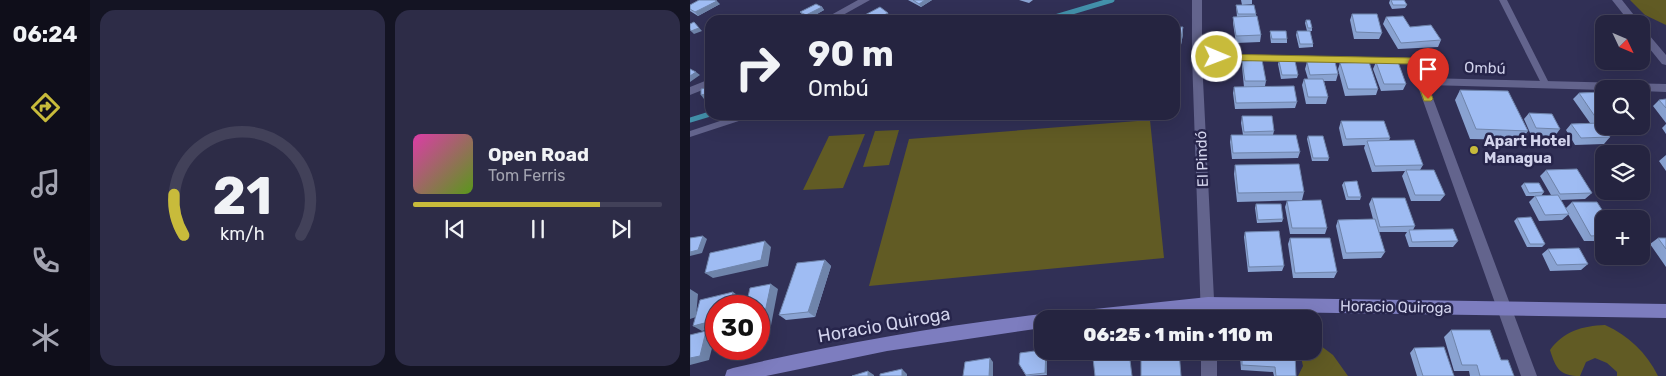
<!DOCTYPE html>
<html lang="es">
<head>
<meta charset="utf-8">
<style>
  body { margin:0; font-family:Rubik,sans-serif; background:#2d2c47; color:#f1f3f6; height:100vh; display:flex; flex-direction:column; font-size:19px; white-space:nowrap }
  * { box-sizing:border-box; margin:0 }
  p { font-size:16px; color:#a3a4b1 }
  .icon { flex:none; width:28px; height:28px; fill:none; stroke:currentColor; stroke-width:2; stroke-linecap:round; stroke-linejoin:round }
  .map { position:relative; flex:1; overflow:hidden }
  .panel { display:flex; flex-direction:column; gap:10px; padding:10px; background:#141423; width:600px }
  .panel>* { flex:none }
  .guide { position:absolute; left:15px; top:15px; width:475px; height:105px; border-radius:15px; box-shadow:0 5px 20px #0002,0 0 0 1px #424159; background:#252440; color:#f1f3f6; overflow:hidden }
  .needle { width:32px; rotate:134deg }
  .fabs { position:absolute; left:905px; top:15px; display:grid; gap:10px }
  .fabs a { display:grid; place-items:center; width:55px; height:55px; border-radius:10px; background:#252440; box-shadow:0 5px 20px #0002,0 0 0 1px #424159; font-size:25px }
  .speed { position:absolute; left:15px; top:295px; display:flex; gap:10px; font-size:25px; font-weight:700; text-align:center }
  .speed>* { display:grid; place-content:center; width:65px; height:65px; border-radius:50%; background:#252440; box-shadow:0 5px 20px #0002,0 0 0 1px #424159; line-height:1 }
  .speed .limit { border:8px solid #d22; background:#fff; color:#111 }
  .pin { position:absolute; display:grid; place-items:center; width:42px; height:42px; color:#fff; margin:-51px -21px; border-radius:50% 50% 50% 0; rotate:-45deg; box-shadow:0 0 5px #0007 }
  .pin .icon { rotate:45deg }
  .me { position:absolute; width:55px; margin:-28px; rotate:91deg; stroke-linejoin:round; filter:drop-shadow(0 0 4px #0008) }
  .turn { display:flex; align-items:center; gap:18px; height:105px; padding:0 20px; font-size:22px }
  .turn .icon { width:65px; height:65px; stroke-width:2.5 }
  .turn b { display:block; font-size:35px; line-height:42px }
  .panel .card { flex:1; display:flex; flex-direction:column; justify-content:center; gap:8px; min-width:0; padding:0 18px; border-radius:15px; background:#2d2c47 }
  .panel .dial { align-items:center; gap:0 }
  .dial svg { height:130px; overflow:visible; fill:none; stroke:#424159; stroke-width:7; stroke-linecap:round; text-anchor:middle }
  .dial text { fill:#f1f3f6; stroke:none }
  .song { display:flex; align-items:center; gap:15px }
  .cover { width:60px; height:60px; border-radius:8px; background:linear-gradient(135deg,hsl(320 70% 55%),hsl(90 70% 35%)) }
  .played { height:5px; border-radius:2px; background:linear-gradient(90deg,#c8bb3b 75%,#424159 75%) }
  .keys { display:flex; justify-content:space-around; direction:ltr }
  .panel .tiles { flex:1; display:grid; gap:10px; grid-template-columns:repeat(2,1fr) }
  .trip { position:absolute; left:344px; top:310px; width:288px; height:50px; border-radius:15px; background:#252440; box-shadow:0 5px 20px #0002,0 0 0 1px #424159; font-weight:800; line-height:50px; text-align:center }
  main { display:flex; flex:1; min-height:0 }
  .tabs { display:flex; flex-direction:column; width:90px; justify-content:space-around; align-items:center; background:#0f0e1a; color:#a3a4b1 }
  .tabs .icon { width:35px; height:35px }
  .tabs .active { color:#c8bb3b }
  .tabs b { font-size:22px; color:#f1f3f6 }
  .map>svg:first-child { display:block }
  .green { fill:#615b24 }
  .lines { fill:none; stroke-linecap:round; stroke-linejoin:round }
  .stream { stroke:#4391ab; stroke-width:5 }
  .service { fill:#63648d; fill-rule:evenodd }
  .minor { fill:#63648d; fill-rule:evenodd }
  .secondary { fill:#7d7dbf; fill-rule:evenodd }
  .wall { fill:#89a2d1 }
  .shaded-wall { fill:#6f84aa }
  .building { fill:#9fbcf3; stroke:#6f84aa }
  .route { fill:#c8bb3b; stroke:#827a26 }
  .poi-dot { fill:#c8bb3b; stroke:#27254b; stroke-width:2 }
  .labels { text-anchor:middle; stroke-width:5; stroke-linejoin:round; paint-order:stroke }
  .street-label { font-size:15px; fill:#d2d3ec; stroke:#27254b }
  .poi-label { font-size:15px; font-weight:bold; fill:#d2d3ec; stroke:#27254b; text-anchor:start }
  .near-street-label { font-size:18px; fill:#d2d3ec; stroke:#27254b }
</style>
</head>
<body>
<main>
<nav class="tabs">
<b>06:24</b>
<svg class="icon active" aria-label="directions" viewBox="0 0 24 24"><path d="M12 3l9 9-9 9-9-9zM9 14v-3h6M13 9l2 2-2 2"/></svg>
<svg class="icon" aria-label="music" viewBox="0 0 24 24"><path d="M9 18V5l10-2v13"/><circle cx="6" cy="18" r="3"/><circle cx="16" cy="16" r="3"/></svg>
<svg class="icon" aria-label="phone" viewBox="0 0 24 24"><path d="M5 4h4l2 5-3 2q2 4 5 5l2-3 5 2v4C11 20 4 13 5 4z"/></svg>
<svg class="icon" aria-label="climate" viewBox="0 0 24 24"><path d="M12 3v18M4 7l16 10M4 17L20 7"/></svg>
</nav>
<section class="panel">
<div class="tiles">
<div class="card dial"><svg viewBox="0 0 100 80">
<path d="M14 69A42 42 0 1 1 86 69"/>
<path d="M14 69A42 42 0 0 1 8 44" stroke="#c8bb3b"/>
<text x="50" y="56" font-size="32" font-weight="700">21</text>
<text x="50" y="72" font-size="11">km/h</text>
</svg></div>
<div class="card">
<div class="song"><i class="cover"></i><div><b>Open Road</b><p>Tom Ferris</p></div></div>
<div class="played"></div>
<div class="keys"><svg class="icon" aria-label="previous" viewBox="0 0 24 24"><path d="M18 5L8 12l10 7zM5 5v14"/></svg><svg class="icon" aria-label="pause" viewBox="0 0 24 24"><path d="M8 5v14M16 5v14"/></svg><svg class="icon" aria-label="next" viewBox="0 0 24 24"><path d="M6 5l10 7-10 7zM19 5v14"/></svg></div>
</div>
</div>
</section>
<div class="map">
<svg width="976" height="376" viewBox="0 0 976 376">
  <rect width="100%" height="100%" fill="#313056"/>
  <path class="green" d="M940,0H976V25L955,15Z
    M460,120L474,258L179,286L219,139Z
    M209,130L199,165L173,167L185,131Z
    M175,134L153,188L113,190L139,136Z
    M915,325C939,336 956,352 968,376H927V372L917,363L905,358L896,362L890,376C870,376 866,369 860,350C874,331 892,326 915,325Z
    M623,340L643,355L658,376H608L613,366L611,357L591,351H622Z"/>
  <g class="lines">
    <path class="stream" d="M355,20L422,0
      M0,120L20,114"/>
    <path class="service" d="M809,0H817L860,85L859,87H853L852,85Z
      M48,115H62L61,117L0,137V131Z"/>
    <path class="minor" d="M168,0H180L144,20H132Z
      M502,0H512V54L724,58L729,61L735,78L976,84V92L951,91V89L914,90L738,85L847,376H831L720,64L512,60L525,319H511L502,57Z
      M922,0H932L951,24H941Z
      M951,28L954,29L976,55V65L972,64L951,38Z
      M20,79V87L0,95V87Z
      M511,351H527V376H511Z"/>
    <path class="secondary" d="M518,297L976,304V318L518,311L444,319H369L371,314L376,312Z
      M352,314L358,319H352V328L197,351L76,376H35L37,370L43,368C145,344 248,326 352,314Z"/>
  </g>
  <path class="wall" d="M218,0H242L231,7Z
    M329,0H343L339,3Z
    M551,0H562V4L552,5Z
    M700,0H714L717,5L715,8L702,9L699,3Z
    M30,4L8,16L0,11V5Z
    M546,5L566,14V16L571,35L570,42L546,43L543,23V17H547Z
    M132,7L134,10L118,19L113,15L110,12Z
    M662,14L692,33L689,39H664L660,20Z
    M696,17L751,40L748,47L708,49L693,24Z
    M616,20L622,28V31H620L623,44V47L609,48L606,35L607,31H617L615,23Z
    M485,27L493,34L490,50L485,49Z
    M580,31L597,39V43H581L580,35Z
    M552,61L576,81L575,86L607,102L605,108L545,109L543,93L544,87H554L552,67Z
    M589,61L608,75L607,78L591,79L588,64Z
    M617,62L648,74L646,81H634L638,97L636,104H616L612,85L614,79H618L615,69Z
    M686,62L716,84L713,90L691,91L683,69Z
    M650,63L688,89L686,95L655,96L648,69Z
    M770,90L838,131L831,140L780,139L765,100Z
    M914,92V124H911L920,137L914,144L885,145L876,130L881,124L900,123L883,99L889,93Z
    M976,99V123L963,106L969,100Z
    M839,113L870,129L865,136L841,135L834,119Z
    M552,116L584,131L583,135L610,152L608,158L542,159L540,142L541,135H553L551,123Z
    M651,121L700,138L699,141L733,165L730,170L755,195L750,201H721L712,176L715,171L682,172L674,148L675,145L653,146L649,128Z
    M976,124V134L972,128Z
    M618,136L639,158L638,161H622L617,139Z
    M976,155V171L969,161Z
    M545,165L614,192L612,200L547,202L544,174Z
    M856,170L902,193L895,199L870,200L879,214L872,220L849,221L839,202L845,196L861,195L850,176Z
    M654,182L671,197L670,200H656L652,185Z
    M834,183L854,192L851,196H836L831,186Z
    M682,198L725,226L723,230L768,241L763,247H719L715,235L717,232H689L695,252L691,258L653,259L646,226L648,220L683,219L679,204Z
    M597,201L637,228L635,234H600L595,207Z
    M882,202L914,219V241H894L875,209Z
    M566,204L593,219L592,222L567,223L565,208Z
    M827,218L855,244L852,247H837L824,221Z
    M555,232L594,266L592,271L558,272L554,237Z
    M600,238L647,272L644,278H603L598,244Z
    M968,238H976V267L960,244Z
    M858,249L898,264L891,270L860,271L852,254Z
    M135,260L141,266L125,317L96,320L89,315Z
    M761,330L811,360L824,376H780L779,371H764L754,337Z
    M724,348L764,376H727L720,353Z
    M552,351L606,376H584L583,372L551,370L550,356Z
    M357,352V375L336,376L329,364Z"/>
  <path class="shaded-wall" d="M235,0H242L231,7L229,4Z
    M27,1L30,4L8,16L5,12Z
    M132,7L134,10L118,19L116,15Z
    M198,13L200,17L193,20H184Z
    M4,22L12,31L4,34L1,31Z
    M493,27V34L490,50V43Z
    M6,72L10,75L0,82V76Z
    M20,93V97L14,99L11,95Z
    M13,236L17,239L12,253L0,256V252Z
    M75,241L81,247L78,266L23,278L15,273Z
    M135,260L141,266L125,317L118,312Z
    M81,284L88,289L78,341L69,343V337Z
    M0,289L8,294L6,317L0,319Z
    M43,292L50,297L48,306H39Z
    M26,320V327L12,331L3,326Z
    M16,331L25,336L19,360L0,365V358Z
    M356,351L357,352V375L355,373Z
    M300,358L303,362V376H299Z
    M212,369L217,374V376H212Z
    M178,371L184,375V376H178Z"/>
  <path class="building" d="M9,0H25L27,1L5,12L0,9V5Z
    M223,0H235L229,4Z
    M701,0H714L717,5H703Z
    M126,4L132,7L116,15L110,12Z
    M546,5H564L566,14H548Z
    M190,7L198,13L184,20H178L173,16Z
    M662,14H687L692,33L666,32Z
    M468,15L481,16V20H467Z
    M567,16L571,35L546,36L543,17Z
    M713,16L720,27L741,25L751,40L711,43L696,17Z
    M213,18L214,20H207Z
    M616,20H620L622,28H618Z
    M4,22L9,28L1,31L0,29V24Z
    M485,27H493L490,43H485Z
    M580,31H596L597,39H582Z
    M607,31H620L623,44H610Z
    M20,40V48L15,42Z
    M572,60L576,81H555L552,61Z
    M589,61H605L608,75H592Z
    M617,62H645L648,74L620,75Z
    M679,62L688,89H658L650,63Z
    M686,62H708L716,84H694Z
    M0,69L6,72L0,76Z
    M614,79H633L638,97H618Z
    M604,86L607,102L546,103L544,87Z
    M20,87V93L11,95V89Z
    M770,90L818,91L838,131L786,129Z
    M914,92V117L906,118L889,93Z
    M976,99V108L969,100Z
    M839,113L862,114L870,129L846,128Z
    M552,116H582L584,131L554,132Z
    M651,121H694L700,138L656,139Z
    M910,123L920,137L891,138L881,124Z
    M541,135H606L610,152L543,153Z
    M618,136H633L639,158H623Z
    M724,140L733,165L685,166L677,141Z
    M609,164L614,192L548,193L545,165Z
    M887,169L902,193L870,194L856,170Z
    M716,170H744L755,195H725Z
    M667,181L671,197H658L654,182Z
    M834,183H849L854,192L839,193Z
    M868,195L879,214L855,215L845,196Z
    M682,198H715L725,226L690,227Z
    M631,200L637,228H602L597,201Z
    M882,202H907L918,219H914V235L901,236Z
    M566,204H591L593,219L568,220Z
    M841,217L855,244H840L827,218Z
    M685,219L695,252L656,253L648,220Z
    M763,229L768,241L722,242L719,230Z
    M589,231L594,266L559,267L555,232Z
    M13,236L8,250L0,252V238Z
    M600,238H640L647,272L605,273Z
    M968,238H976V249Z
    M75,241L71,260L15,273L20,253Z
    M889,248L898,264L867,265L858,249Z
    M135,260L118,312L89,315L107,263Z
    M81,284L70,336L69,337V306H56L60,288Z
    M43,292L39,306H26V320L3,326L10,300Z
    M761,330H800L811,360H818L824,376H790L787,365H772Z
    M16,331L10,356L0,358V335Z
    M754,347L764,376H733L724,348Z
    M352,350V351H356L355,373L336,375L329,364L330,353Z
    M451,351H489L491,376H451Z
    M552,351L605,354L606,376H586L585,367L552,365Z
    M439,352L442,376H405L403,358Z
    M300,358L299,376H273L275,362Z
    M212,369V376H190V374Z
    M178,371V376H162Z"/>
  <path class="route" d="M527,54L724,58L729,61L743,99L741,101H734L721,64L524,60V55Z"/>
  <circle class="poi-dot" cx="784" cy="150" r="5"/>
  <g class="labels">
    <g class="street-label">
      <text transform="translate(795 68) rotate(2)" y="5">Ombú</text>
      <text transform="translate(512 159) rotate(-92)" y="5">El Pindó</text>
      <text transform="translate(706 307) rotate(1)" y="5">Horacio Quiroga</text>
    </g>
    <g class="poi-label">
      <text x="794" y="146">Apart Hotel<tspan x="794" dy="17">Managua</tspan></text>
    </g>
    <g class="near-street-label">
      <text transform="translate(194 325) rotate(-10)" y="6">Horacio Quiroga</text>
    </g>
  </g>
</svg>
<div class="fabs">
<a><svg class="needle" viewBox="-14 -14 28 28"><path d="M0-13l5 13h-10z" fill="#e53935"/><path d="M0 13l5-13h-10z" fill="#a3a4b1"/></svg></a>
<a><svg class="icon" aria-label="search" viewBox="0 0 24 24"><circle cx="10" cy="10" r="6"/><path d="M15 15l6 6"/></svg></a>
<a><svg class="icon" aria-label="layers" viewBox="0 0 24 24"><path d="M12 4l9 5-9 5-9-5zM3 14l9 5 9-5"/></svg></a>
<a>+</a>
</div>
<div class="speed"><div class="limit">30</div></div>
<div class="pin" style="left:738px;top:99px;background:#d93025"><svg class="icon" aria-label="arrive" viewBox="0 0 24 24"><path d="M6 21V4h12l-3 4 3 4H6"/></svg></div>
<svg class="me" style="left:527px;top:57px" viewBox="-20 -20 40 40"><circle r="17" fill="#c8bb3b" stroke="#fff" stroke-width="3"/><path d="M0-11L8 9 0 5-8 9z" fill="#fff"/></svg>
<div class="trip">06:25 · 1 min · 110 m</div>
<div class="guide">
<div class="turn"><svg class="icon" aria-label="right" viewBox="0 0 24 24"><path d="M7 20v-9h11M14 6l5 5-5 5"/></svg><div><b>90 m</b>Ombú</div></div>
</div>
</div>
</main>
</body>
</html>
